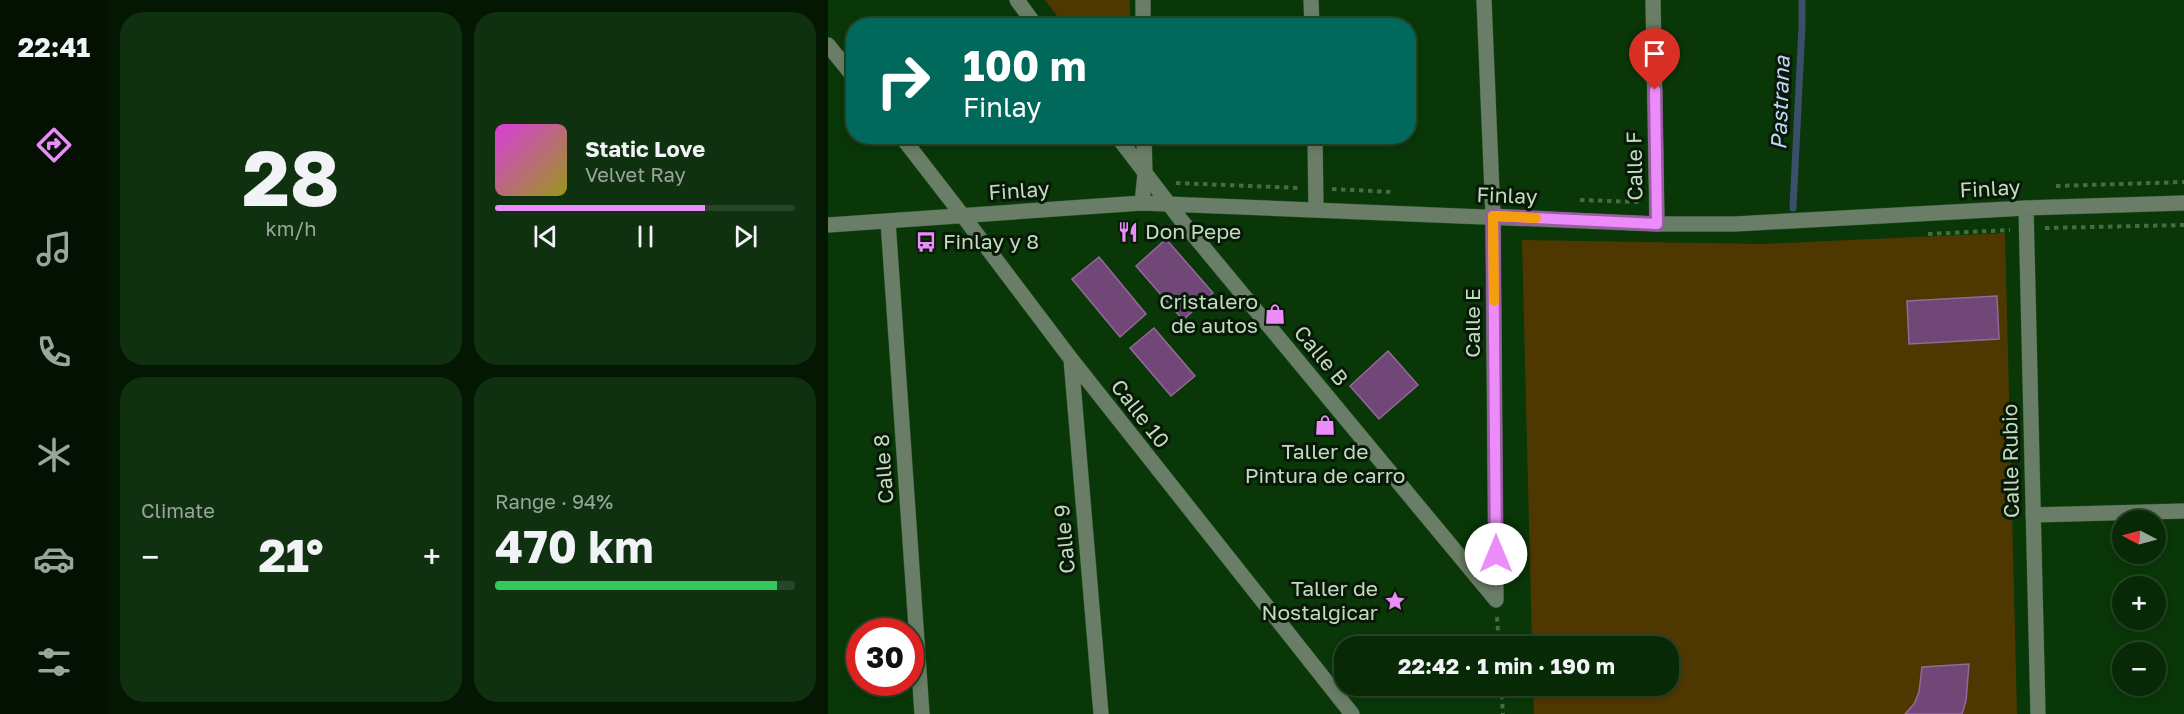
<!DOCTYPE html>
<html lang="en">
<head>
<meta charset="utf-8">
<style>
  body { margin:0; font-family:"Golos Text",sans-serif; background:#103110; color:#f1f3f6; height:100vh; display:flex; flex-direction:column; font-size:22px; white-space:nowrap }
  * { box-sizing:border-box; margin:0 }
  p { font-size:20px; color:#98a69b }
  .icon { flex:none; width:33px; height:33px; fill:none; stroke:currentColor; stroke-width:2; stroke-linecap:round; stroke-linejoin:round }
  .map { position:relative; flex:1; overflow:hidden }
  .side { display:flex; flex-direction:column; gap:12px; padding:12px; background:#041703; width:720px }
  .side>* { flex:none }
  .banner { position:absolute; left:18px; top:18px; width:570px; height:126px; border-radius:24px; box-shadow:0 3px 9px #0003,0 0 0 2px #284528; background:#00695c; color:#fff; overflow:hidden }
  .needle { width:39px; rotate:276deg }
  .buttons { position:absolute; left:1284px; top:510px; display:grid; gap:12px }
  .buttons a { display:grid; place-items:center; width:54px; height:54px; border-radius:50%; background:#072906; box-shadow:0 3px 9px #0003,0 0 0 2px #284528; font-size:30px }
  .speed { position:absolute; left:18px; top:618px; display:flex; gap:12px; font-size:30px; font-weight:700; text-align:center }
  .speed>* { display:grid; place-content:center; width:78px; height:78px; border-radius:50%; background:#072906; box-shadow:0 3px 9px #0003,0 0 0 2px #284528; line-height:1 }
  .speed .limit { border:9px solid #d22; background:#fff; color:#111 }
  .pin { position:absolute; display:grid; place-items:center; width:51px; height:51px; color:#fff; margin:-62px -26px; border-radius:50% 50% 50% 0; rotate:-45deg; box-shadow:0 0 6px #0007 }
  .pin .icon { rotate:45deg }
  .me { position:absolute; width:66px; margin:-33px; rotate:0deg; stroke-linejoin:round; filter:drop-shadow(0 0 4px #0008) }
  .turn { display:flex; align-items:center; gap:21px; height:126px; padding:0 18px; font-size:27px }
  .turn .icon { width:78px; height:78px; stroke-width:2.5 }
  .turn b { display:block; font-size:42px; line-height:51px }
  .big { font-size:45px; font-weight:700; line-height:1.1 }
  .side .widget { flex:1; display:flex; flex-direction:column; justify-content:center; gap:9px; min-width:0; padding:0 21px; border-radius:24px; background:#103110 }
  .side .dial { align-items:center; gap:0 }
  .dial b { font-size:78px; line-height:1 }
  .song { display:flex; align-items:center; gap:18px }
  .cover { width:72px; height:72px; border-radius:9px; background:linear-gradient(135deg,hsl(300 70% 55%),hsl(60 70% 35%)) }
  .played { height:6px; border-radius:3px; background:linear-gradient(90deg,#ec8cfa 70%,#284528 70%) }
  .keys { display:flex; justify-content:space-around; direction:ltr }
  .heat { display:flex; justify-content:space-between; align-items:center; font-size:33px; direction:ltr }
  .charge { height:9px; border-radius:4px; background:linear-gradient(90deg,#34c759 94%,#284528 0) }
  .side .tiles { flex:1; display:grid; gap:12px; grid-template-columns:repeat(2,1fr) }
  .trip { position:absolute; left:506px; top:636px; width:345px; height:60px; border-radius:24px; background:#072906; box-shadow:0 3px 9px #0003,0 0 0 2px #284528; font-weight:700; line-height:60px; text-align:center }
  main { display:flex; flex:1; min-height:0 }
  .tabs { display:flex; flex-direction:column; width:108px; justify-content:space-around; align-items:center; background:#031002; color:#98a69b }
  .tabs .icon { width:42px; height:42px }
  .tabs .on { color:#ec8cfa }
  .tabs b { font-size:27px; color:#f1f3f6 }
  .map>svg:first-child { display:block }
  .green { fill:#4f3800 }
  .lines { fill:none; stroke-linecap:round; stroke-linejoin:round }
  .stream { stroke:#3b4e6a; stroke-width:7 }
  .building { fill:#704776; stroke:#94699a; stroke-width:1.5 }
  .minor-casing { stroke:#2a5529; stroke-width:16 }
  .path { stroke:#456c43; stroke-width:4; stroke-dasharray:4.5 4.5; stroke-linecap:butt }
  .minor { stroke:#697d67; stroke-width:15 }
  .route-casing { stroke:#995ba2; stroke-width:15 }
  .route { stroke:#ec8cfa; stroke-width:10 }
  .slow { stroke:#f59e0b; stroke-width:10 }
  .labels { text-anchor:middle; stroke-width:6; stroke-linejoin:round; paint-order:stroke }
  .street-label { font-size:21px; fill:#c3dbc1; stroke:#081a07 }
  .poi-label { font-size:21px; fill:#c3dbc1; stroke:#081a07; text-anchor:start }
  .water-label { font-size:22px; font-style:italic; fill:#c1d4f5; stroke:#081a07 }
</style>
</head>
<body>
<main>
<nav class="tabs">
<b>22:41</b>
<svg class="icon on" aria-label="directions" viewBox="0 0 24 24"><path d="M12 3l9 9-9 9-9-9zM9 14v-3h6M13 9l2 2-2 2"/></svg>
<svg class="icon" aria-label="music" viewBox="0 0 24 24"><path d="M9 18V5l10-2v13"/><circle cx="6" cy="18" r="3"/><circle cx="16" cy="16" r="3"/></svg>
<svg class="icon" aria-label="phone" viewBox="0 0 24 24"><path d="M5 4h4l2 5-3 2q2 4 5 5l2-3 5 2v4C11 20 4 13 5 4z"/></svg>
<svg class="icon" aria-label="climate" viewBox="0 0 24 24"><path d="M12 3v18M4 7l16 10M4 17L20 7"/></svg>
<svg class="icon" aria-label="car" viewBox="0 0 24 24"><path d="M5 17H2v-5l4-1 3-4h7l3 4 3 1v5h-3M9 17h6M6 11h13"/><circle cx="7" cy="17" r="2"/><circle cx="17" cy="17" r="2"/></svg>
<svg class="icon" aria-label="filters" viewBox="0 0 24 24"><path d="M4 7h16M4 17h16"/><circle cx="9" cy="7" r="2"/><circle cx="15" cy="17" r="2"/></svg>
</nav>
<section class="side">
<div class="tiles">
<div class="widget dial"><b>28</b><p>km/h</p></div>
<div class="widget">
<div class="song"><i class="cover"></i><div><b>Static Love</b><p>Velvet Ray</p></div></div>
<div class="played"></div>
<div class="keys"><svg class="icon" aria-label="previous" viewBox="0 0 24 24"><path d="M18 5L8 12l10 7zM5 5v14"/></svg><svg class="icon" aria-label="pause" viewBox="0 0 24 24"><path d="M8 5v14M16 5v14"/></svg><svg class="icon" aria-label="next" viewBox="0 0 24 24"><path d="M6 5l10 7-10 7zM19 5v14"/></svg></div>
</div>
<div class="widget"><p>Climate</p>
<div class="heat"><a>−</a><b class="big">21°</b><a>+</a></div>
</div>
<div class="widget"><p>Range · 94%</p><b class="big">470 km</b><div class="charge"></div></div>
</div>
</section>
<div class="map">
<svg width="1356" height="714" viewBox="0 0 1356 714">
  <rect width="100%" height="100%" fill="#093708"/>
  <path class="green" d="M217,0H302V25H236Z
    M1177,233L1189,714H706L705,686H840V646H704L694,240L936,244Z"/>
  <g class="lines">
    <path class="stream" d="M965,208L974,26V0"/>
  </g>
  <path class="building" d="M338,239L385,293L355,320L308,266Z
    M271,257L318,314L292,337L244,279Z
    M1169,296L1171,339L1081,344L1079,301Z
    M326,328L367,376L343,396L302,348Z
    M560,351L590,385L551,419L522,386Z
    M1141,664L1138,701L1134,714H1077L1086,704L1091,692L1094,667Z"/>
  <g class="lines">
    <g class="minor-casing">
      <path id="minor" d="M189,0L208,26
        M315,0V26
        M483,0L484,26
        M656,0L665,216L668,600
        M825,0L829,224
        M0,45L26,77
        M73,136L135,216L243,359L524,714
        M289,136L353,220L668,600
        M487,136L488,210
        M314,203L317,174L316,136
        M1198,208L1210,714
        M60,221L94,714
        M0,225L314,203L829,224H907L1198,208L1356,203
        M243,359L273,714
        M1205,515L1356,511"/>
    </g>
    <path class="path" d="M348,183L472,188
      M1228,186L1356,182
      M504,189L565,192
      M752,200L811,202
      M1217,228L1356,225
      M1100,234L1182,230
      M669,617L671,646
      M673,686L675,714"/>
    <use href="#minor" class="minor"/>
  </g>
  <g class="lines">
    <g class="route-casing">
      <path id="route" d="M668,554L665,216L829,224L827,90"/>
    </g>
    <use href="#route" class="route"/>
    <path class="slow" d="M666,301L665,216L708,218"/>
  </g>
  <defs>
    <g id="restaurant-bare" transform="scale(1.62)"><path d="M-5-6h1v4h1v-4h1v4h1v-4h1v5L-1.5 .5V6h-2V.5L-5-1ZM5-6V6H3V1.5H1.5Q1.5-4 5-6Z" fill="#ec8cfa" stroke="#081a07" stroke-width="2.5" paint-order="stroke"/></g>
    <g id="bus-bare" transform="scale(1.62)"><path d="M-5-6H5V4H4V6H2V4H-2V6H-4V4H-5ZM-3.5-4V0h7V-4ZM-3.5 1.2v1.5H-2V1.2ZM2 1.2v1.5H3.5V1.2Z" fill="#ec8cfa" stroke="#081a07" stroke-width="2.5" paint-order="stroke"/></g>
    <g id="shop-bare" transform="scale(1.62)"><path d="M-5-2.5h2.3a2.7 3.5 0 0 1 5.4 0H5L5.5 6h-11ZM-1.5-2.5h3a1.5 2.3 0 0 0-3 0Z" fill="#ec8cfa" stroke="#081a07" stroke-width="2.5" paint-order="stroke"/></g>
    <g id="sight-bare" transform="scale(1.62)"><path d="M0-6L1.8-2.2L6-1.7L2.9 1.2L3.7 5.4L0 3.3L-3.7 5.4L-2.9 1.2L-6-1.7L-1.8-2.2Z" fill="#ec8cfa" stroke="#081a07" stroke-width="2.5" paint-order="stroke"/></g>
  </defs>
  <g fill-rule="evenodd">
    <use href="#restaurant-bare" x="300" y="232"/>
    <use href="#bus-bare" x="98" y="242"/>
    <use href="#shop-bare" x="447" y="314"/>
    <use href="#shop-bare" x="497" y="425"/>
    <use href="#sight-bare" x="567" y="601"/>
  </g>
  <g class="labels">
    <g class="street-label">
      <text transform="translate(807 166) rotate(-91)" y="7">Calle F</text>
      <text transform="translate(1162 189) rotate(-3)" y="7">Finlay</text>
      <text transform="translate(191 191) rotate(-4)" y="7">Finlay</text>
      <text transform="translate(679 196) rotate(2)" y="7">Finlay</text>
      <text transform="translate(645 323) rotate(-90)" y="7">Calle E</text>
      <text transform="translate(493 356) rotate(50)" y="7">Calle B</text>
      <text transform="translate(312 414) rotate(52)" y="7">Calle 10</text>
      <text transform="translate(1183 461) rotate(-91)" y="7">Calle Rubio</text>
      <text transform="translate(56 469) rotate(-94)" y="7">Calle 8</text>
      <text transform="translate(237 539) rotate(-95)" y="7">Calle 9</text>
    </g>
    <g class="poi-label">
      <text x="317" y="239">Don Pepe</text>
      <text x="115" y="249">Finlay y 8</text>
      <text x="430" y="309" text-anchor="end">Cristalero<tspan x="430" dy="24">de autos</tspan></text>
      <text x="497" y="459" text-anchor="middle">Taller de<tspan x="497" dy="24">Pintura de carro</tspan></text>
      <text x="550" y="596" text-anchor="end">Taller de<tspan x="550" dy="24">Nostalgicar</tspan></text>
    </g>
    <g class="water-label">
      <text transform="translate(952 103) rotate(-88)" y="8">Pastrana</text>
    </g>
  </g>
</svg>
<div class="buttons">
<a><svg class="needle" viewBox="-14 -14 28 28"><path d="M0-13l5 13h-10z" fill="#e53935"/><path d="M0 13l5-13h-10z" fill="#98a69b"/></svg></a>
<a>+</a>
<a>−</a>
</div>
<div class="speed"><div class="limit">30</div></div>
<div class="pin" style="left:827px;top:90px;background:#d93025"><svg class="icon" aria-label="arrive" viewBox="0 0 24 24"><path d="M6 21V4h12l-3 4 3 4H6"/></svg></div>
<svg class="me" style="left:668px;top:554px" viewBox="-20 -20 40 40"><circle r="19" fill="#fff"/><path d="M0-13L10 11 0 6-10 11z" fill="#ec8cfa"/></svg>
<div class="trip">22:42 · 1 min · 190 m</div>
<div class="banner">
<div class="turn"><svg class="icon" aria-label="right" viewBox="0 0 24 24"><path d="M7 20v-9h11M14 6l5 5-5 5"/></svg><div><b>100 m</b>Finlay</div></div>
</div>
</div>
</main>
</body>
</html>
